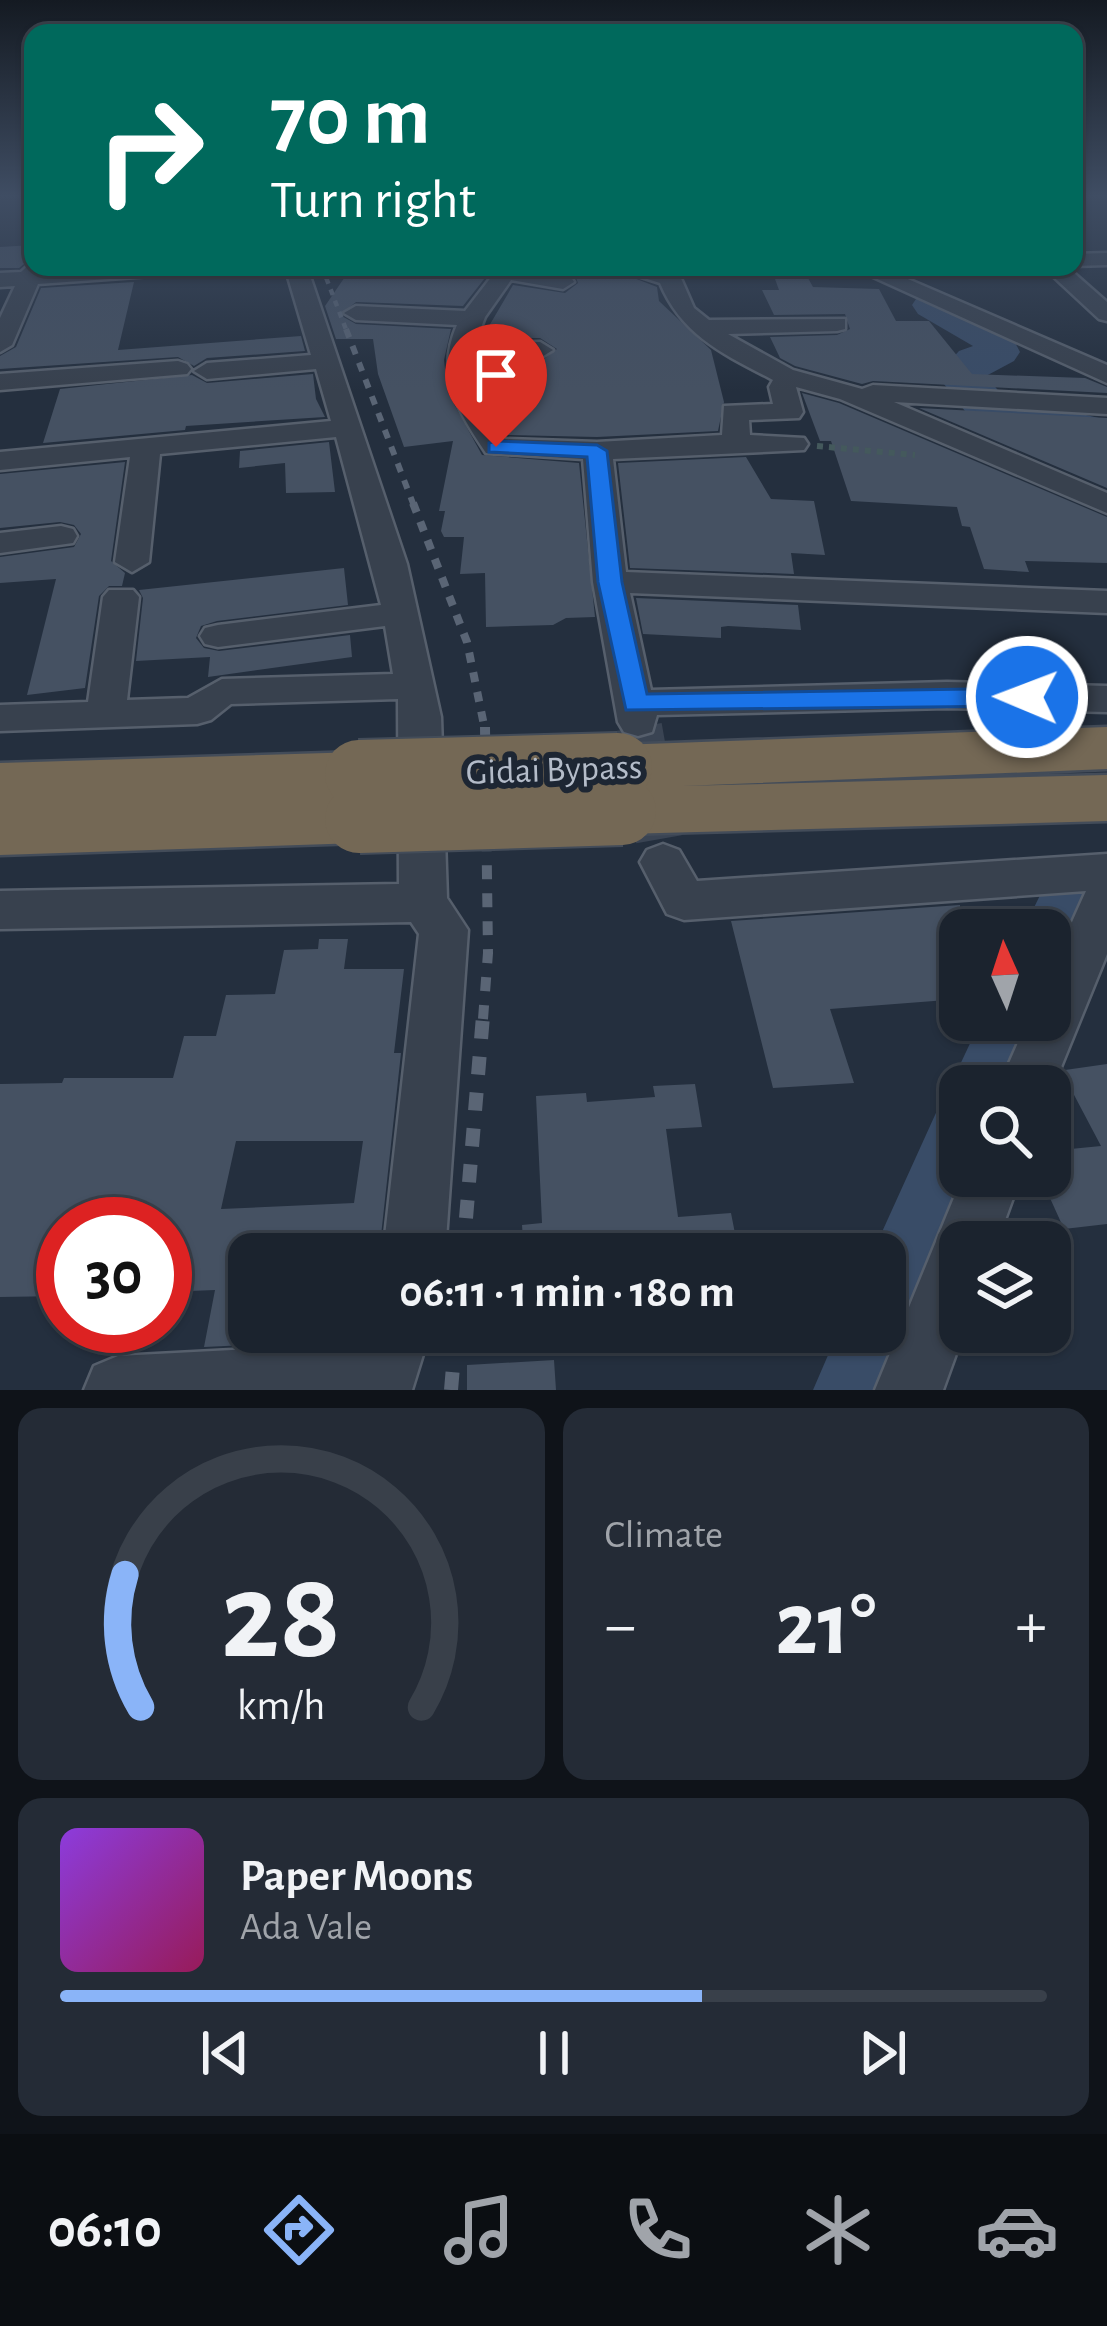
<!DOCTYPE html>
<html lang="en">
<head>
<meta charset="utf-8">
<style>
  body { margin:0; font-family:"Alegreya Sans",sans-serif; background:#242b36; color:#f1f3f6; height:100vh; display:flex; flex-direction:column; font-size:45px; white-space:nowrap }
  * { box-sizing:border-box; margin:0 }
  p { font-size:39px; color:#a0a4aa }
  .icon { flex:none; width:66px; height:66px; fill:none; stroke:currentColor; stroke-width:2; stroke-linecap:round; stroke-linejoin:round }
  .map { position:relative; height:1390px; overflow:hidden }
  .side { display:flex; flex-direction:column; gap:18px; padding:18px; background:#0f1319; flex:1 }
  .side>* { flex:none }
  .top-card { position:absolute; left:24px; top:24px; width:1059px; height:252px; border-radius:24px; box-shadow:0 3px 9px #0004,0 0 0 3px #39404a; background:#00695c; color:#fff; overflow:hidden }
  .needle { width:78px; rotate:357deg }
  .fabs { position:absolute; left:939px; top:909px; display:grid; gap:24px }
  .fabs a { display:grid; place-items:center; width:132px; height:132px; border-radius:24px; background:#1b232e; box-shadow:0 3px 9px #0004,0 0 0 3px #39404a; font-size:60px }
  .speed { position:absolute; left:36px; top:1197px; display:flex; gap:24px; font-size:60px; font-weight:700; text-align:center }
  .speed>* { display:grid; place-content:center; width:156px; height:156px; border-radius:50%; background:#1b232e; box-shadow:0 3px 9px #0004,0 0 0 3px #39404a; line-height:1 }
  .speed .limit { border:18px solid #d22; background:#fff; color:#111 }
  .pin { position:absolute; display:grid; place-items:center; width:102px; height:102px; color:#fff; margin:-123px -51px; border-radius:50% 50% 50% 0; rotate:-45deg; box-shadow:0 0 12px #0007 }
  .pin .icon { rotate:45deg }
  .me { position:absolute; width:132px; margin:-66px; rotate:271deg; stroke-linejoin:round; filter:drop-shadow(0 0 9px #0008) }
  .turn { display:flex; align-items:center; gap:42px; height:252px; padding:0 48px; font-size:54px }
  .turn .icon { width:156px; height:156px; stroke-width:2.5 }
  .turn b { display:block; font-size:84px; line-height:102px }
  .big { font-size:90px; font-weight:700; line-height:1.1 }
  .side .card { flex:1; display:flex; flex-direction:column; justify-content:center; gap:18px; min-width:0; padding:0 42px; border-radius:24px; background:#242b36 }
  .side .dial { align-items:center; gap:0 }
  .dial svg { height:312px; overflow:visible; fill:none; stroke:#39404a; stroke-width:7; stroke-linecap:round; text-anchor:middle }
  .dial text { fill:#f1f3f6; stroke:none }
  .song { display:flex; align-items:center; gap:36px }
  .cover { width:144px; height:144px; border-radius:18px; background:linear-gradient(135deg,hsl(270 70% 55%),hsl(330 70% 35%)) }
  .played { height:12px; border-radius:6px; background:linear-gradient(90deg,#8ab4f8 65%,#39404a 65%) }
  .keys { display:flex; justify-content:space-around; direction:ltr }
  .heat { display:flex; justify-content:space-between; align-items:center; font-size:66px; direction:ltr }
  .side .tiles { flex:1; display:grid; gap:18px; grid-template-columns:1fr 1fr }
  .card:last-child { grid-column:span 2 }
  .trip { position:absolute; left:228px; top:1233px; width:678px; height:120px; border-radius:24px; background:#1b232e; box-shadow:0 3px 9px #0004,0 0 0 3px #39404a; font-weight:700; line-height:120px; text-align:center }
  .dock { display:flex; height:192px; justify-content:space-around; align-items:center; background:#0b0e12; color:#a0a4aa }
  .dock .icon { width:84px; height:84px }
  .dock .on { color:#8ab4f8 }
  .dock b { font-size:54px; color:#f1f3f6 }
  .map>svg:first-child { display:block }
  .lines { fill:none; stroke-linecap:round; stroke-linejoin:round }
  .canal { fill:#394c67; fill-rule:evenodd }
  .river { fill:#394c67; fill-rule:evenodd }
  .building { fill:#455162; fill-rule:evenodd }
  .minor-tunnel-far1 { stroke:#3a4453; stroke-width:36; stroke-dasharray:36 18; stroke-linecap:butt }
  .minor-tunnel { stroke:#3a4453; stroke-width:46; stroke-dasharray:46 22; stroke-linecap:butt }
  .minor-casing { stroke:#565f6c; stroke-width:5 }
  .highway-casing { stroke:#434c59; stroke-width:5 }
  .path { stroke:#44595c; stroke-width:6; stroke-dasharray:6 6; stroke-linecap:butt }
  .minor { fill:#38414e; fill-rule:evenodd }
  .highway { fill:#746855; fill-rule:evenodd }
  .rail-far4 { stroke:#5a6575; stroke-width:4.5; stroke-dasharray:6 6; stroke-linecap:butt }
  .rail-far3 { stroke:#5a6575; stroke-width:6; stroke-dasharray:9 9; stroke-linecap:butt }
  .rail-far2 { stroke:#5a6575; stroke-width:8; stroke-dasharray:10 10; stroke-linecap:butt }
  .rail-far1 { stroke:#5a6575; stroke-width:10; stroke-dasharray:14 14; stroke-linecap:butt }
  .rail { stroke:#5a6575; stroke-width:14; stroke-dasharray:18 18; stroke-linecap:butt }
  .highway-bridge-casing { stroke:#434c59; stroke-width:72; stroke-linecap:butt }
  .highway-bridge { stroke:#746855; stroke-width:68 }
  .route { fill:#1a73e8; stroke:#114b97; stroke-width:3 }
  .labels { text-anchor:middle; stroke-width:12; stroke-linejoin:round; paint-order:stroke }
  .street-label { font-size:36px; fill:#b4bcc9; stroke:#1d2633 }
</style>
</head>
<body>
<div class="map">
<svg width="1107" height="1390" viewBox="0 0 1107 1390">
  <rect width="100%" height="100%" fill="#242f3e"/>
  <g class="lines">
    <path class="canal" d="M1064,875L1081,881L1088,894L1064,944L1050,949V930H1023L1047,881Z
      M981,1020H1033L1004,1086H960V1176H967L907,1320L900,1324L903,1332L881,1390H813L838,1332H885V1254H872L940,1104L955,1098L950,1086Z"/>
    <path class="river" d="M933,293L1009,331L1020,352L1014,361L986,376L1002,395L1107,420V450L968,415L937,375L959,351L973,346L918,314L912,305L918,296Z"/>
  </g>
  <path class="building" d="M33,245V257L19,268H0V247Z
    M569,267H606L657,287L659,301L711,350L724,402L718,431L597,437L508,435L483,394L478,362H540L557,349L540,338H482L513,285L565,293L578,283L575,275L563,271Z
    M351,268L488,274L463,306L356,302L340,315L356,324L451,329L444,360L448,393L482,455L579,463L595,617L566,618L553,625L486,627L485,573L460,574L464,537H444L441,531L445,511H439L453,441L404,447L378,374L373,339H336L325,306Z
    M808,278L813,287L879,289L896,321H929L972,374L1085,378L1107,387V393L873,381L862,384L795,366L780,358L770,337L837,335L850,329L845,314L774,315L762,290H779L775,279Z
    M134,282L118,350L301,336L305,351L207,358L194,366L178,357L0,369V356L16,347L41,288Z
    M313,374L316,399L325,417L186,426L185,430L43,443L60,389L192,375L207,383Z
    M802,393L839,403L1107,517V563L1025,561L1029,572L984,569L970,527L962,526L957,507L851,501L831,441H820Z
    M919,408L1107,418V488Z
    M329,442L335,492L286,493L285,463L239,468L240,451Z
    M746,457L771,499L814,501L825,555L791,553L794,574L630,568L618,463Z
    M125,462L111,561L125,573L122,586H109L99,596L85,688L27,695L56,579L0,583V557L74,547L81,534L74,525L60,522L0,528V474Z
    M344,568L348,605L217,621L201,626L196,638L204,648L219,651L350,635L352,657L208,677L210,657L136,661L143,598L139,590Z
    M636,598L798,605L801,630L728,626L721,627V638L643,634Z
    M960,905V944L938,945L960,999L830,1009L854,1083L773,1088L731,921Z
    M319,939H348L344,969H404L394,1053H401L379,1254H249L247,1345L204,1347L215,1290L165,1292V1224H63V1296L0,1297V1084L62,1083L64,1078H173L184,1036H216L226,995L275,994L284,950L318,949ZM236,1141H363L354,1203L221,1209Z
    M1107,1064V1224L1064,1229L1040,1176H1050V1151L1101,1146L1063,1074L1065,1070Z
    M695,1084L702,1127L666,1129L678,1217L731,1213L739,1254H524L522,1225L542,1223L536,1096L586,1093L587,1102L655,1097L653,1086Z
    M554,1360L556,1390H467V1365Z"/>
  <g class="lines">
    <path class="minor-tunnel-far1" d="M638,722L639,730"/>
    <path class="minor-tunnel" d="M639,727L663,862"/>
    <g class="minor-casing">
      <path id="minor" d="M1107,253V265L1074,266V254Z
        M33,261V267L44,270L190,267L179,274L38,284L12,345L0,352V318L15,286L0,287V273L21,272Z
        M285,267H307L407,564L441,717L447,898L468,930L445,1254H383L419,934L411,922L0,929V891L399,884L398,699L231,704L211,720L197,724L0,731V705L88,702L103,597L109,590H133L139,597L127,700L188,698L222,679L393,674L385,626L218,647L205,644L200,636L205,628L218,625L381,605L336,437L160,454L149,562L132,572L115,562L130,457L0,470V452L331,421L316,369L207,379L194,371L207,363L311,355Z
        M499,267L571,277L574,282L563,289L511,280L485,317L475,343L540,342L553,350L540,358H473L479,396L505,439L597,442L722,435L724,406L773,404L769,387L773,380C725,355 682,336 660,283L610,267H676L694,308L709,320L845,319V329L837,331L728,334L793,370L862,389L873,385L1107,398V414L894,402L1107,493V513L840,399L796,387L803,412L799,418L749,420L750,435L804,438L808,444L804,450L613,459L626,572L1107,591V613L630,593L651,690L947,682L1107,686V712L947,708L657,715L652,732L638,736L624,732L618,722L593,582L583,459L486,453C458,411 435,375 457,325L356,320L344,313L356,306L465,311Z
        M851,267H880L1107,365V383Z
        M1043,267H1067L1107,302V321L1099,319Z
        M178,361L187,364L191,369L187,374L0,390V374Z
        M61,526L73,529L77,536L73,543L0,553V533Z
        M663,844L679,850L697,881L1107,854V954L1050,1094V1086H999L1028,1020H1050V971L1086,891L684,920L667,914L640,862L647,850Z
        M963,1176H1021L997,1242H960V1332H964L943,1390H875Z
        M366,1332H430L412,1390H84L94,1366L118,1356L362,1343Z"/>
    </g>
    <g class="highway-casing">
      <path id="highway" d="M1107,727V769L682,786L1107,775V821L622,834L599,828L590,811L599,794L619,789L596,782L587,767L596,752L618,745Z
        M359,752L381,759L390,774L381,789L360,796L382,802L391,819L382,836L359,843L0,855V763Z"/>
    </g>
    <path class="path" d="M817,446L915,455"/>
    <use href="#minor" class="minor"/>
    <use href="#highway" class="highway"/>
    <path class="rail-far4" d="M322,267L347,332"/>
    <path class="rail-far3" d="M346,329L414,506"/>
    <path class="rail-far2" d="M413,503L467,642L485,730"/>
    <path class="rail-far1" d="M483,1019L488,953L485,727"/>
    <path class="rail" d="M463,1254L483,1016
      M451,1390L456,1332"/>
    <g class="highway-bridge-casing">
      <path id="highway-bridge" d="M359,774L618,767
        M359,819L622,811"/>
    </g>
    <use href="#highway-bridge" class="highway-bridge"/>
  </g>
  <linearGradient id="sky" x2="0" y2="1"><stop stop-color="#141a22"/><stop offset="0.5" stop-color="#3f4d63"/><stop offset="1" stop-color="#3f4d63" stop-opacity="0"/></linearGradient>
  <rect width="1107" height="391" fill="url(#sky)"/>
  <path class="route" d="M496,441L597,445L607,451L622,582L647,694L1027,688L1041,697L1027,706L626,710L598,582L587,457L489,452V443Z"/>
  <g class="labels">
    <g class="street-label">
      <text transform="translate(554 768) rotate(-2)" y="13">Gidai Bypass</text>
    </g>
  </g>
</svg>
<div class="fabs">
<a><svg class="needle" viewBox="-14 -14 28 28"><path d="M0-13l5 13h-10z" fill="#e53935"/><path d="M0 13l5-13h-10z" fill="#a0a4aa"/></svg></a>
<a><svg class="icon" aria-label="search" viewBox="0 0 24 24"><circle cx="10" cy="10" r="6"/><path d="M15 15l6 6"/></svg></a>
<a><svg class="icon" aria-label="layers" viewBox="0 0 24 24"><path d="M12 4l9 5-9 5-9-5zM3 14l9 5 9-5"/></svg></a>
</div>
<div class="speed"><div class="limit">30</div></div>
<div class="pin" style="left:496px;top:447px;background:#d93025"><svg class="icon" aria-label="arrive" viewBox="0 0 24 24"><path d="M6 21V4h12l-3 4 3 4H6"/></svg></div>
<svg class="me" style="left:1027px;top:697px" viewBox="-20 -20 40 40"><circle r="17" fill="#1a73e8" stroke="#fff" stroke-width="3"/><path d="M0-11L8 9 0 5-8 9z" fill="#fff"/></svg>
<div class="trip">06:11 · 1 min · 180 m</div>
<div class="top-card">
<div class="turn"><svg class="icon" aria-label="right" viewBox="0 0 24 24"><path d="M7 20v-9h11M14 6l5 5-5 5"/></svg><div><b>70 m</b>Turn right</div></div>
</div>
</div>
<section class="side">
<div class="tiles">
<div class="card dial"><svg viewBox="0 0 100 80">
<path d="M14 69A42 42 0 1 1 86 69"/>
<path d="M14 69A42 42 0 0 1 10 35" stroke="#8ab4f8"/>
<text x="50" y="56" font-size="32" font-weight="700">28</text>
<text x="50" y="72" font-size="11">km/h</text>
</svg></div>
<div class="card"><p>Climate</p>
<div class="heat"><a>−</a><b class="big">21°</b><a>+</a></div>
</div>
<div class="card">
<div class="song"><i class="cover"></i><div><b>Paper Moons</b><p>Ada Vale</p></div></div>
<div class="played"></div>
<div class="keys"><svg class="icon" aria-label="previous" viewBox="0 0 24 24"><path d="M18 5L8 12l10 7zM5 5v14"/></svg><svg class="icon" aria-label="pause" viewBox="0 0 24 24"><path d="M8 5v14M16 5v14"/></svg><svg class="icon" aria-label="next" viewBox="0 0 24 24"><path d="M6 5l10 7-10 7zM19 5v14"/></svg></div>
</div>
</div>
</section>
<nav class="dock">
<b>06:10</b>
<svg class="icon on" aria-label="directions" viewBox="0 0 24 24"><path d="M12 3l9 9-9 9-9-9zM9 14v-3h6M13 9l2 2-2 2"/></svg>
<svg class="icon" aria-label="music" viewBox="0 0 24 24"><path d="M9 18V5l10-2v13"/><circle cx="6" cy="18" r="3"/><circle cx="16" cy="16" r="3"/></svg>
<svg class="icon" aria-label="phone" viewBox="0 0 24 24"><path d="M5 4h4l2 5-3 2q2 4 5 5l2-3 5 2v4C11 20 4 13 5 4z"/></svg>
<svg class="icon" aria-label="climate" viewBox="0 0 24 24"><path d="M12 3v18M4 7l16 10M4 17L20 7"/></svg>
<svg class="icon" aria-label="car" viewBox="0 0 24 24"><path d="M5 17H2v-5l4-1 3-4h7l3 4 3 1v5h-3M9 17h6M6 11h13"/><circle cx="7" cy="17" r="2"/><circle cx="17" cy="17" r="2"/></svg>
</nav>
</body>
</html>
